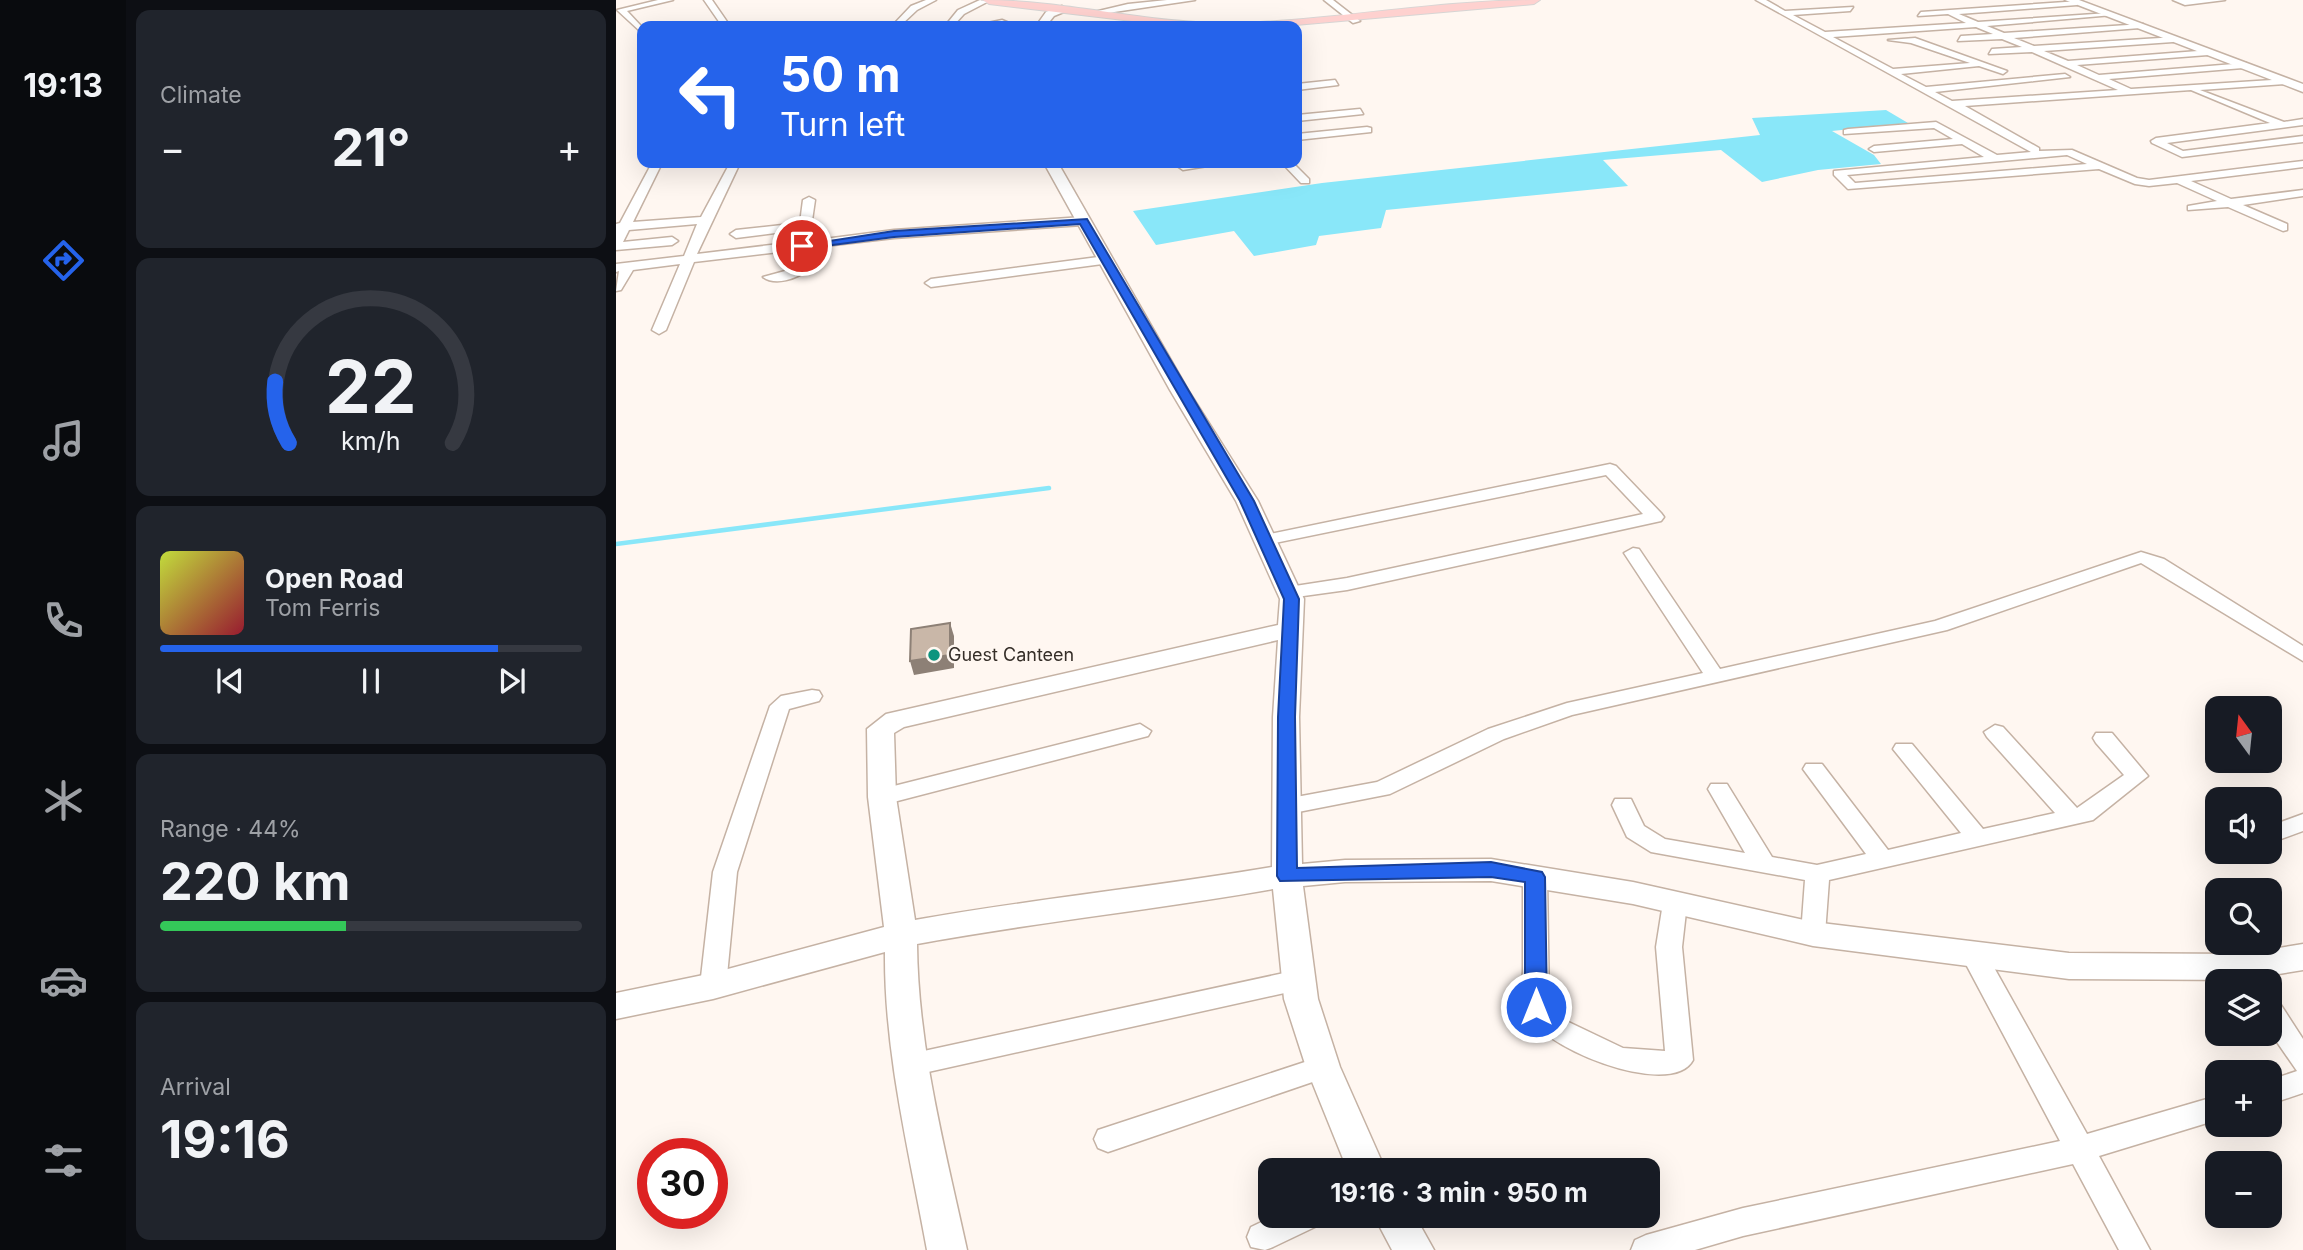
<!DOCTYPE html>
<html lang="en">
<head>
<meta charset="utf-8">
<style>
  body { margin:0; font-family:Inter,sans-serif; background:#20242c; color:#f1f3f6; height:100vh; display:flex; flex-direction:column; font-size:26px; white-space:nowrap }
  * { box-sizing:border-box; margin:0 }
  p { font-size:23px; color:#9ea1a6 }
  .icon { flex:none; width:38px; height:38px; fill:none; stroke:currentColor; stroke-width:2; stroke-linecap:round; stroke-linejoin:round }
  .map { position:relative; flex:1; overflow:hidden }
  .drawer { display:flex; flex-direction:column; gap:10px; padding:10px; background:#0d0f14; width:490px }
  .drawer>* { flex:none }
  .banner { position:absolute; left:21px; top:21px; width:665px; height:147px; border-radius:14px; box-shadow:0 7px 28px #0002; background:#2563eb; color:#fff; overflow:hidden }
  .needle { width:46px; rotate:345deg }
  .controls { position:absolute; left:1589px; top:696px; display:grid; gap:14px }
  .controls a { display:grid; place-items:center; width:77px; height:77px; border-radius:14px; background:#171b24; box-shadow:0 7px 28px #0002; font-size:35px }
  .speed { position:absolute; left:21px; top:1138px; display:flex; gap:14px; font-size:35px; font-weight:700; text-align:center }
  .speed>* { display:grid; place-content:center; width:91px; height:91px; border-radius:50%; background:#171b24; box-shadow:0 7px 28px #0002; line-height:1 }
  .speed .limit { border:10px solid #d22; background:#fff; color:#111 }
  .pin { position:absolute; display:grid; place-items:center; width:60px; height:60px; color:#fff; margin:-30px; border:4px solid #fff; border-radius:50%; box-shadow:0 2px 7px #0007 }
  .me { position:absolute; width:77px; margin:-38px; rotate:0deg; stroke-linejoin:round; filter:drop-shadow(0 0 5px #0008) }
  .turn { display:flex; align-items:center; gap:24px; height:147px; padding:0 28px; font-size:32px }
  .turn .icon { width:91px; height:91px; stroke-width:2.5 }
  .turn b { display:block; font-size:49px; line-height:60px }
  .big { font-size:52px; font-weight:700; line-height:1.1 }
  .drawer .widget { flex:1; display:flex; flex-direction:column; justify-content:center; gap:10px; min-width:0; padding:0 24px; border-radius:14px; background:#20242c }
  .drawer .dial { align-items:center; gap:0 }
  .dial svg { height:182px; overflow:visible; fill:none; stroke:#363941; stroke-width:7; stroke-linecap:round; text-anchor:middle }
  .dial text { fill:#f1f3f6; stroke:none }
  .song { display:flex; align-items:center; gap:21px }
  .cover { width:84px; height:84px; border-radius:10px; background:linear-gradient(135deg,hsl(70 70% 55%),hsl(350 70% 35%)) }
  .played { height:7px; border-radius:4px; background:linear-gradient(90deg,#2563eb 80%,#363941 80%) }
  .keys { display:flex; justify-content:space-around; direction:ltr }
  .heat { display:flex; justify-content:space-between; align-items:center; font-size:38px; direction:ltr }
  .charge { height:10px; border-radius:5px; background:linear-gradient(90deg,#34c759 44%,#363941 0) }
  .trip { position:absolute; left:642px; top:1158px; width:402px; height:70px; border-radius:14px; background:#171b24; box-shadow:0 7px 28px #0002; font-weight:700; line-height:70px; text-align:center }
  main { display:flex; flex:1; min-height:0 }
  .tabs { display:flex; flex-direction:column; width:126px; justify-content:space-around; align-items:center; background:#090b0e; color:#9ea1a6 }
  .tabs .icon { width:49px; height:49px }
  .tabs .on { color:#2563eb }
  .tabs b { font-size:32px; color:#f1f3f6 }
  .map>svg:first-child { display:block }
  .water { fill:#89e7f9 }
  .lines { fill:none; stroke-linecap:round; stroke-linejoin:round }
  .stream { stroke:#89e7f9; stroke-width:4.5 }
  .minor-casing { stroke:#c5b2a4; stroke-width:3 }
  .tertiary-casing { stroke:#c5b2a4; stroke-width:3 }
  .primary-casing { stroke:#d7d5d4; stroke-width:2 }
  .minor { fill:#fff; fill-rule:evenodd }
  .tertiary { fill:#fff; fill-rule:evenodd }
  .primary { fill:#fed1cf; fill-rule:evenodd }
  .shaded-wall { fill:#8d8076 }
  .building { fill:#c9b7a8; stroke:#8d8076; stroke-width:2 }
  .route { fill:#2563eb; stroke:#184099; stroke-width:2 }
  .poi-dot { fill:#0e947e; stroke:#fff7f1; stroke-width:2.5 }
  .labels { text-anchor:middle; stroke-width:5; stroke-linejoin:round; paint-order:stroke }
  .poi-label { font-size:18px; fill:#352e28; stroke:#fff7f1; text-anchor:start }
</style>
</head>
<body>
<main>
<nav class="tabs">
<b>19:13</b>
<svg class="icon on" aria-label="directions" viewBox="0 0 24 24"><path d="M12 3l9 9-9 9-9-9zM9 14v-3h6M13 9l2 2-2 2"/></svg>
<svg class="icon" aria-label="music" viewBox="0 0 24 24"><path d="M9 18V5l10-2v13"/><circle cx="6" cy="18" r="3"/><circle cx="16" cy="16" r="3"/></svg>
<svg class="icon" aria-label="phone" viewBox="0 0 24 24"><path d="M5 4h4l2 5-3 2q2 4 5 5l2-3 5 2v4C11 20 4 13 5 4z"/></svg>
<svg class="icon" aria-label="climate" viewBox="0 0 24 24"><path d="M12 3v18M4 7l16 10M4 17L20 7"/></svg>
<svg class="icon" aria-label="car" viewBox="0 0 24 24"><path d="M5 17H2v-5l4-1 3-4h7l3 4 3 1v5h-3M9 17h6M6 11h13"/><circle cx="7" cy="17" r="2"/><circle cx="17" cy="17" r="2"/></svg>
<svg class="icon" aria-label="filters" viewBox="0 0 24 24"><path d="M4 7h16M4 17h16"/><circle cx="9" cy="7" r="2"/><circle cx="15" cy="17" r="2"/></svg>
</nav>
<section class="drawer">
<div class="widget"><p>Climate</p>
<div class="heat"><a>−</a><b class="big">21°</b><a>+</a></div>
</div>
<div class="widget dial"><svg viewBox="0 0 100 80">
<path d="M14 69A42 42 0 1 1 86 69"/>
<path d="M14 69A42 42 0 0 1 8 42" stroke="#2563eb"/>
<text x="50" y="56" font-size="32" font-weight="700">22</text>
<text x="50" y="72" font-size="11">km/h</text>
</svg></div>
<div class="widget">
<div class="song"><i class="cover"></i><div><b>Open Road</b><p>Tom Ferris</p></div></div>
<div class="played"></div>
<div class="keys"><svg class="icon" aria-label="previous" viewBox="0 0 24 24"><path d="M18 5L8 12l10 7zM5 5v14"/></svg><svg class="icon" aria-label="pause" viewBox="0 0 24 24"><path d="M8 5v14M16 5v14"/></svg><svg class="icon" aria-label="next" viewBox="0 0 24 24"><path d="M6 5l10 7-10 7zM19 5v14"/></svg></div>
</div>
<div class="widget"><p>Range · 44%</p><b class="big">220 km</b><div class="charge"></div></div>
<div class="widget"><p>Arrival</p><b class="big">19:16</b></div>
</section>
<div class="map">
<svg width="1687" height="1250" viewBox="0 0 1687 1250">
  <rect width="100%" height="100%" fill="#fff7f1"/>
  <path class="water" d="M1270,110L1292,123L1216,131L1258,155L1265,164L1202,170L1146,182L1105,150L987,160L1012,186L770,210L765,228L703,236L700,245L638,256L618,231L540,245L517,211L706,183L1144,135L1136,118Z"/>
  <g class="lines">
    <path class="stream" d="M0,544L433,488"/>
    <g class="minor-casing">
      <path id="minor" d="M42,0H57L11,11L26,27V33L1,10Z
        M88,0H96L114,26H106Z
        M310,0H320L301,10L284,26H276L295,6Z
        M364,0L371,2L348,14L337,26H329L342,10Z
        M551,0H579L478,15L474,13L512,4Z
        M708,0H717L744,21L737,23Z
        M1140,0H1150L1169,11L1237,7L1234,11L1177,15L1209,32L1350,23L1332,14L1302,16L1305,12L1464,1L1461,5L1343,14L1362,22L1493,13L1497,15L1371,26L1388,33L1527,24L1524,28L1398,38L1418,46L1560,37L1557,42L1428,51L1452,61L1595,50L1592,55L1461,65L1483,75L1630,63L1627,68L1493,79L1515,89L1672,79L1669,84L1584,90L1668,122L1687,119V125L1551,143L1567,151L1687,136V142L1566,157L1536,143L1535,141L1540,138L1654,123L1575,90L1349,106L1423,148V151L1456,150L1521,178L1533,180L1687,161V167L1575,181L1615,199L1687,190V196L1627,205L1671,224V230L1667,231L1612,207L1572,210V206L1601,201L1561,183L1533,186L1519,184L1483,169L1232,189L1218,175V171L1368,157L1346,144L1258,152L1253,149L1258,146L1337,139L1318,128L1228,134V130L1232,129L1320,122L1381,155L1415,152ZM1360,27L1377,34L1345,36L1342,41L1386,39L1406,47L1376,49L1373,54L1416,52L1502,90L1336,101L1319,92L1454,77L1449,74L1310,87L1285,74L1363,66L1387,74L1391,71L1299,38L1272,40L1295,43L1354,63L1277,69L1217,37ZM1451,155L1471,164L1239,183L1231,175Z
        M1557,0H1609L1569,5Z
        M386,20L400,26L367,24Z
        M719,80L722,85L681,90V84Z
        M744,109L747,114L681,121V115Z
        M751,127L755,128V132L681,140V134Z
        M36,163H46L17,222L85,217L114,163H124L81,254L180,242L182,230L120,238L114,234L120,230L184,223L187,200L193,197L199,200L193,241L278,230L467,217L473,221L467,225L278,238L192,248V269C182,279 159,286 147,277L180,268V250L78,262L50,330L43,334L36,330L64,264L17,270L5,290L0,291L3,271L0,272V264L68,256L81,224L13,230L7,242L56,237L62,241L56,245L0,250V224L4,223Z
        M557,163H610L567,170Z
        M666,163H677L693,179V183H685Z
        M490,256L494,257V263L315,287L309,283L315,279Z
        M994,464L1000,466L1045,513L1048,517L1045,521L731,590L673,598L664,592L666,588L731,578L1027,514L990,475L649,545L640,540L649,535Z
        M1017,548L1023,549L1104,669L1319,621L1525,552L1548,559L1687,646V661L1525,563L1331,630L956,715L888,739L774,794L672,814L664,812L661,806L664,800L761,782L872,729L951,703L1087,673L1008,553Z
        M196,690L203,691L206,696L203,701L173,709L121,872L110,986L106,993L97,996L88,993L84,986L97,872L154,706L165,696Z
        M524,724L535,731L532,736L266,805L258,802L255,797L258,792L266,789Z
        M1379,725L1387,727L1461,808L1508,775L1480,743L1477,738L1480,733H1496L1532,776L1477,820L1213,880L1209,934L1206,941L1197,944L1188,941L1185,934L1189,880L1035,852L1011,837L996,805L999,799H1015L1028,826L1049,839L1129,853L1092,789L1095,784H1111L1156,857L1201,865L1250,854L1187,769L1190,764H1206L1272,850L1345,833L1277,749L1280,744H1296L1367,829L1439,813L1371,737L1368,732Z
        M1687,814V831L1654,843V826Z
        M919,868L927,871L931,877L933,1005L942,1017L1007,1048L1049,1051L1040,947L1047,903L1050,897L1059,894L1068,897L1071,903L1066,947L1077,1060C1056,1101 915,1046 907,1006C904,995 907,980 907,969C907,938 907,908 907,877L911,871Z
        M1357,943L1366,946L1471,1134L1601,1096V1120L1483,1156L1534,1250H1503L1457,1164L1127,1236L1079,1250H1015L1019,1240L1030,1235L1127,1208L1444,1141L1344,953L1348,946Z
        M682,970L691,973L695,980L691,987L682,990L294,1076L284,1073L280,1065L284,1057L294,1054Z
        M1654,999L1663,1002L1687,1039V1093L1654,1104V1080L1681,1071L1654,1032Z
        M707,1056L717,1059L721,1067L717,1075L492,1152L482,1148L478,1139L482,1130Z
        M658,1216H705L701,1226L657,1247L649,1250L635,1247L631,1237L635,1227Z"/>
    </g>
    <g class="tertiary-casing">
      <path id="tertiary" d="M1449,0H1463L1687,84V92Z
        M446,6L450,11L438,16L430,26H420L430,12Z
        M428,163H442L572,390L642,501L688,599L683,717L686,864L729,860L875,859L1017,882L1197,922L1453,953L1626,954L1687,944V970L1626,980L1453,979L1197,946L1017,904L875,881L729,882L687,886L702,999L724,1067L770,1171H732L690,1067L668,999L657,889C539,910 419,922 301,944C302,1048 329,1149 351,1250H311C293,1151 268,1052 269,952L97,999L0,1019V993L97,973L268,927L252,797L251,729L270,714L662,625L664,599L620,501L554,390ZM662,640L657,717L656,867C537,887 417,899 299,920L280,797L278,733L288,727Z
        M758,1216H799L818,1250H776Z"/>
    </g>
    <g class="primary-casing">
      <path id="primary" d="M367,0C454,0 540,26 627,23C726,19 824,0 924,0L918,4L668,26H558L373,4Z"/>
    </g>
    <use href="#minor" class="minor"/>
    <use href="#tertiary" class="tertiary"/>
    <use href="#primary" class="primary"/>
  </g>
  <path class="shaded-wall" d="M334,623L338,636V668L298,675L294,661Z"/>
  <path class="building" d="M334,623V655L294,661L295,629Z"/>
  <path class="route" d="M471,219L638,501L683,599L679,717L681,868L875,862L926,872L929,877L931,1007L928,1013L920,1016L913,1013L909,1007V882L875,877L664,881L661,876L662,717L668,599L624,501L464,224L278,237L186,249L181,246L278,231Z"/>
  <circle class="poi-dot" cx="318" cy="655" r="7"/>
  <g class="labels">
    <g class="poi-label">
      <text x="332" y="661">Guest Canteen</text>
    </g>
  </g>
</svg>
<div class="controls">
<a><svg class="needle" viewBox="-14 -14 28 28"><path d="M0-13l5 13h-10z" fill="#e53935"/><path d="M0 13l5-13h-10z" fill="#9ea1a6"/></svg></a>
<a><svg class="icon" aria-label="sound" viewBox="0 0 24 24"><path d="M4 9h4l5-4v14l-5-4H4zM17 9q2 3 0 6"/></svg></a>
<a><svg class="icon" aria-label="search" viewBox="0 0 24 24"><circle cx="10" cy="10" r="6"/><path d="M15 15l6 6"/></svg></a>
<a><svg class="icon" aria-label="layers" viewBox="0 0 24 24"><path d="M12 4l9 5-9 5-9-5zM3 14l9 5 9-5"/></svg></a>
<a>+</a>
<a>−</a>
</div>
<div class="speed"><div class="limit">30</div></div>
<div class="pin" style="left:186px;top:246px;background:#d93025"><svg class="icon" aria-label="arrive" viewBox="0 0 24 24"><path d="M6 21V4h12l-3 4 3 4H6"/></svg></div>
<svg class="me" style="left:920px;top:1007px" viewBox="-20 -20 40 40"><circle r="17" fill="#2563eb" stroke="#fff" stroke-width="3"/><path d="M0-11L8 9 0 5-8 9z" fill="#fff"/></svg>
<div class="trip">19:16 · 3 min · 950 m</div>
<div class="banner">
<div class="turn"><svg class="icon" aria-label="left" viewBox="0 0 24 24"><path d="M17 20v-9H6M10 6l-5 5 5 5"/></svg><div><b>50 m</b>Turn left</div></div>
</div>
</div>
</main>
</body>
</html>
